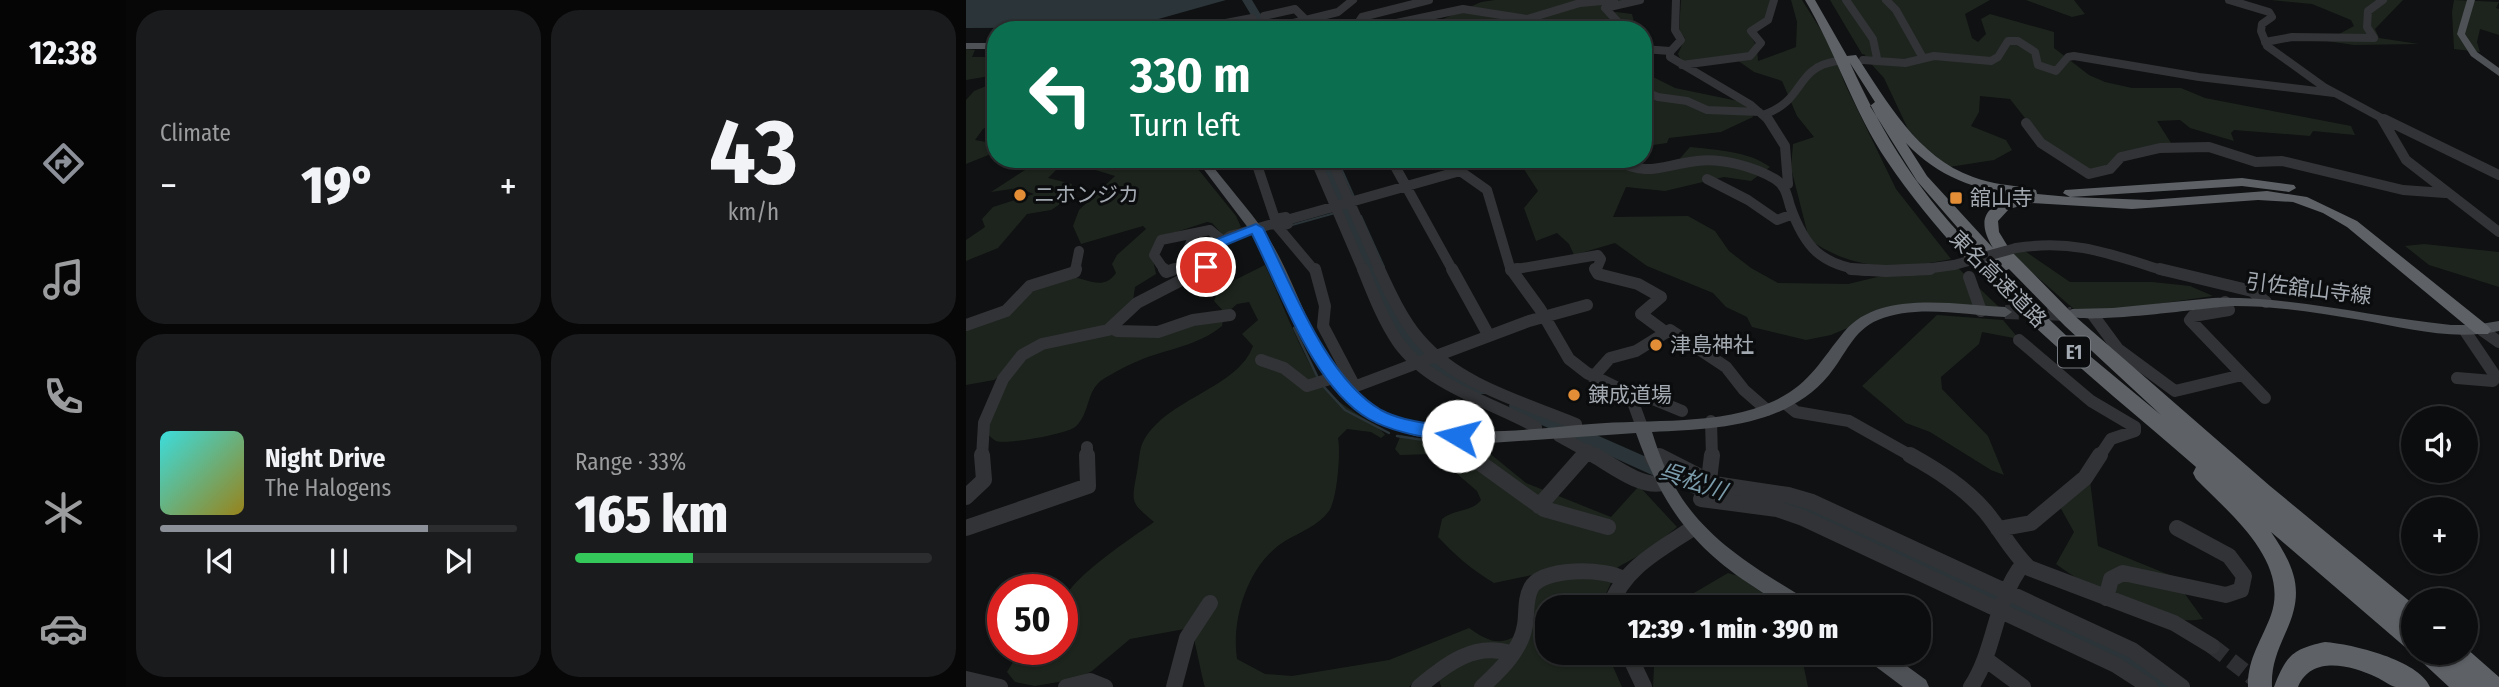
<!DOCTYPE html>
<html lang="en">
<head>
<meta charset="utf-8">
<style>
  body { margin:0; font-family:"Fira Sans Condensed","Noto Sans JP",sans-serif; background:#1a1b1c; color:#f1f3f6; height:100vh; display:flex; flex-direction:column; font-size:26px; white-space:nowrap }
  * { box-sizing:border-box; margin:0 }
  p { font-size:23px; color:#9a9c9e }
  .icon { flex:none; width:38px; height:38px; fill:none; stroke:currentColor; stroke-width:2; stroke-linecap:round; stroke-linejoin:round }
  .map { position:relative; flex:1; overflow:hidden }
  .panel { display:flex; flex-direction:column; gap:10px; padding:10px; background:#070708; width:840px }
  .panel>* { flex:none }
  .hud { position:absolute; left:21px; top:21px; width:665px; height:147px; border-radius:28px; box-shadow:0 2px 5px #0004,0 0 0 2px #2c2d2e; background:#0b6e4f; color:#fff; overflow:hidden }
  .buttons { position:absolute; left:1435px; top:406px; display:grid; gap:14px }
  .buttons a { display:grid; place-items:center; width:77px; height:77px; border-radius:50%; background:#0c0d0e; box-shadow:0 2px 5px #0004,0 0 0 2px #2c2d2e; font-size:35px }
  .speed { position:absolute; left:21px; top:574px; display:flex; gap:14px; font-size:35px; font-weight:700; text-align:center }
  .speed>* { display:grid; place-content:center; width:91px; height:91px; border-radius:50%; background:#0c0d0e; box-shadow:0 2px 5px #0004,0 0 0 2px #2c2d2e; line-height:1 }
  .speed .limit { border:10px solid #d22; background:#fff; color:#111 }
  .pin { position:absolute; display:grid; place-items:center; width:60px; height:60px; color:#fff; margin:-30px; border:4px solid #fff; border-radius:50%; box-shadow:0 2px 7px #0007 }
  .me { position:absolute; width:77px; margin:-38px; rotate:278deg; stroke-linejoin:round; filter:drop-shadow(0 0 5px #0008) }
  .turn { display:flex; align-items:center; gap:24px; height:147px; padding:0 28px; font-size:32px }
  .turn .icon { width:91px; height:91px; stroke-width:2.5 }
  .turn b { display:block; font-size:49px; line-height:60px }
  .big { font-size:52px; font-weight:800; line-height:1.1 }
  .panel .widget { flex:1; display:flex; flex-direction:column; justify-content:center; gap:10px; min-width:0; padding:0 24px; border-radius:28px; background:#1a1b1c }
  .panel .dial { align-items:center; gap:0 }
  .dial b { font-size:91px; line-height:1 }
  .song { display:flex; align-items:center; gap:21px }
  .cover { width:84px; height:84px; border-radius:10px; background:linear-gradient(135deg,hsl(180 70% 55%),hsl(50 70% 35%)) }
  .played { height:7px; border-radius:4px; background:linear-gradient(90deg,#8c9099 75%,#2c2d2e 75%) }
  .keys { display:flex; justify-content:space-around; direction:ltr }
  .heat { display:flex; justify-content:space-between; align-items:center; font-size:38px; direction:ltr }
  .charge { height:10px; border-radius:5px; background:linear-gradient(90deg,#34c759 33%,#2c2d2e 0) }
  .panel .tiles { flex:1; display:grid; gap:10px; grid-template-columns:repeat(2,1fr) }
  .trip { position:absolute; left:569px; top:595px; width:396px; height:70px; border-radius:28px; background:#0c0d0e; box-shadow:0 2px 5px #0004,0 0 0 2px #2c2d2e; font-weight:800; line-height:70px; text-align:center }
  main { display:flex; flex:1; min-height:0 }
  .tab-bar { display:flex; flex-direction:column; width:126px; justify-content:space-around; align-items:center; background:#050506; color:#9a9c9e }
  .tab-bar .icon { width:49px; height:49px }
  .tab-bar .on { color:#8c9099 }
  .tab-bar b { font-size:32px; color:#f1f3f6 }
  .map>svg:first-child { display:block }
  .green { fill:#1d241d }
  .water { fill:#2b3539 }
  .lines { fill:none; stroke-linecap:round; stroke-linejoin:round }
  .stream-far1 { stroke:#2b3539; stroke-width:2 }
  .stream { stroke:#2b3539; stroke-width:2.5 }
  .river { fill:#2b3539; fill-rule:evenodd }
  .minor-tunnel { stroke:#2d2f32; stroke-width:16; stroke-dasharray:16 8; stroke-linecap:butt }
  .major-tunnel { stroke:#2d2f32; stroke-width:14; stroke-dasharray:14 7; stroke-linecap:butt }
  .minor-far3 { stroke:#323336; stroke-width:8 }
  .minor-far2 { stroke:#323336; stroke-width:10 }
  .minor-far1 { stroke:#323336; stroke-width:12 }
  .minor { stroke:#323336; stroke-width:16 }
  .major { fill:#4e5155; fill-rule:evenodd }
  .highway { fill:#5e6267; fill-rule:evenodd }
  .minor-bridge { stroke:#323336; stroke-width:10 }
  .route { fill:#1a73e8; stroke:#114b97; stroke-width:2 }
  .poi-dot { fill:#e38e37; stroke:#0b0c0d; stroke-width:2.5 }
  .labels { text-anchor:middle; stroke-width:6; stroke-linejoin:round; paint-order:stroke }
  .shield { fill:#0b0c0d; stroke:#757a80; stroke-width:2 }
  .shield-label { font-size:19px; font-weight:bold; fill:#a3a9b1 }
  .poi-label { font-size:21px; fill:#a3a9b1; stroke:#0b0c0d; text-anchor:start }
  .street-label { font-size:21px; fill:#a3a9b1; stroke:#0b0c0d }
  .water-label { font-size:23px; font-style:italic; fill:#7b9cab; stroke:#0b0c0d }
</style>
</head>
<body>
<main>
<nav class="tab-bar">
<b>12:38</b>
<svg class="icon on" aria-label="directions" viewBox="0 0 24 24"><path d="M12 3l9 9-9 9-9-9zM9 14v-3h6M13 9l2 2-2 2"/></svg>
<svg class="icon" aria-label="music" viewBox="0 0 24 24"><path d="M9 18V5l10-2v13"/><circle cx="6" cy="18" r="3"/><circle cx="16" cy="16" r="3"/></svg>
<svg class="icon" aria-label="phone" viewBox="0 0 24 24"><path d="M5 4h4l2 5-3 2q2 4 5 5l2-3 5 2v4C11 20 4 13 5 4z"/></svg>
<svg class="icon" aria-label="climate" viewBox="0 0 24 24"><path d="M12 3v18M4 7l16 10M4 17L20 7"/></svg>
<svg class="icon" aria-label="car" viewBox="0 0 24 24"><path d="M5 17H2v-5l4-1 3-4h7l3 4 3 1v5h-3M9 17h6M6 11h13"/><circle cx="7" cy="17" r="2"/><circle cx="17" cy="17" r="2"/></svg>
</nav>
<section class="panel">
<div class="tiles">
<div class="widget"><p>Climate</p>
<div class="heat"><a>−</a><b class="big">19°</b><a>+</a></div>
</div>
<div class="widget dial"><b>43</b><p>km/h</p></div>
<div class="widget">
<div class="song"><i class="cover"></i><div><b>Night Drive</b><p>The Halogens</p></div></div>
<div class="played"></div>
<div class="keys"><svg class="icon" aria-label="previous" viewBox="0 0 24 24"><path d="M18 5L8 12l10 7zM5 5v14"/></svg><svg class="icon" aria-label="pause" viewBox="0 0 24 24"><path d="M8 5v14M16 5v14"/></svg><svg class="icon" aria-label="next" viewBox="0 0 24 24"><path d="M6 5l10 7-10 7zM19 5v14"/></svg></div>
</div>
<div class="widget"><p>Range · 33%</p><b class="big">165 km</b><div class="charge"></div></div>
</div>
</section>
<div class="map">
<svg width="1533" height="687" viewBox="0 0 1533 687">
  <rect width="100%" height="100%" fill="#101112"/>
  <path class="green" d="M529,0H673L642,11L666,14L670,30H498L493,24L475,20L515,2Z
    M715,0H808L797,25L786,38L791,47L792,61L830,47L831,22L825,0H836L865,46L879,84L930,189L985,259C934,270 886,271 843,239L825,168L827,144L848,137L831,116L816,81L788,72L771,60L716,62L712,54L719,38L713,31Z
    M864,0H876L888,16L884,0H1024L999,14L1006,38L1012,42L1020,34L1015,19L1024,14L1088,32V48L1123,75L1139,82L1166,88H1215L1239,98L1385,126L1389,135L1347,131L1344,136L1268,130L1265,133L1268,141L1224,128L1214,120L1191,121L1205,143L1151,156L1143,167L1122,170L1073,136L1044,99L1014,96L1013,112L1005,126L1040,140L1046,150L1028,160L983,167L959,148L942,129L918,78L898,56L900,55L896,54Z
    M1060,0H1108L1119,14L1106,17Z
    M1305,0H1437L1409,29L1413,38L1453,44L1388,45L1360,41L1388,26L1385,20L1346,4Z
    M1488,0L1533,2L1530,8L1533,9V35L1514,29L1511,42L1514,52L1488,49L1486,12Z
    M0,49L9,50L6,57H29L30,75L0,80Z
    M677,72L709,88L772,101L780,106L787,117L755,132L703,138L701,143L680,146L677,143Z
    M30,82V122L17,129L9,140L20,142L30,137V143L22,148L30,152L0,164V100L8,91Z
    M724,147C750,150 783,151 804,167L785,181L758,177L699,191L660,187L647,217L722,216L749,231L763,251L785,268L812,283L882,284L928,273L992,268L1033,307H931L865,335L840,340L786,327L781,317L760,307L747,293L681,266L649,243L608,255L603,244L591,233L570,241L558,208L572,191L556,166L557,159H638L680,167L710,163Z
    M56,159H101L82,178L106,184L101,197L94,204L85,210L61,214L32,248L0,261V240L19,227L16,219L27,207L68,194L52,188L25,192L59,170Z
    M122,159H224L270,216L275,227L257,235L246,223L241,222L195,237L186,255L190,274L169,287L167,301L143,327L80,341L28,380L0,385V327C32,308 65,288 101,278C118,274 135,294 150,273L146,264L151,255L180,229L177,226L115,244L107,226L113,210L149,176L123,168Z
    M1458,244L1533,252V287L1463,265L1439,246Z
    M1056,249L1104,282H1186L1224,286L1247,296L1149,310L1110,311L1045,254Z
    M299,265C316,301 338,364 363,393C375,406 416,427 419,435L415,438L405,432L381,429L372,438C375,452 371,500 363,511C352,526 334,532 319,541C282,564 265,619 271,659L299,674L326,676L423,660L503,628C526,644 536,647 560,629L568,588L566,575L528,583C506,570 489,555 472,537L476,519C488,509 506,512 515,500L511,491L468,454L434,455L429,449L435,435L470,444L516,447L560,483L645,517L673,486L711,527L683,550L652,567L634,607H581V653H641L656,687H475L469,664L443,687H239C235,675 228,632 224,628L164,639L126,671L110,679L69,686L49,682L41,672L55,649H96C96,636 92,612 97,600C110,574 164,539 188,522C165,502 165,504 171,472C173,463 173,448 178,440C202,398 272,388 287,346L276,334L292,320L283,302L271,304L260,314L248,301L253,288Z
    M971,315L1037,320L1053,339L1016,332L1013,344L975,377L976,389L1022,436L1038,475L1025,470L964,432L940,423L896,386Z
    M257,320L256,326C232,346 200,349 172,361C162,365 149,372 139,378C119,389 125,414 109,427C100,434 41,445 30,441C28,440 23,436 22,434L24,417L38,383L61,353L142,333L226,326Z
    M1122,464L1132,546L1206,576L1237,619C1192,628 1125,590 1090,564L1108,532L1089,498Z
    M762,573L772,576L817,607H704Z
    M678,653H835L842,687H687L688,667Z"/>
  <path class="water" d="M0,0H260L164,27L0,28Z"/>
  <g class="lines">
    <path class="stream-far1" d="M371,159L388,197
      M395,216L418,267
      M326,225L369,213"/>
    <path class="stream" d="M328,328L352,378
      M358,387L379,410L423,433
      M431,436L497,446"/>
    <path class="river" d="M276,0H286L304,30H294Z
      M351,159H363L440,328L473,361L520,386L522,390L520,394H508L461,369L429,335Z
      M551,400L737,482L813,493L849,504L1160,648L1208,679L1211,687H1181L1144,662L837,516L813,509L728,494L545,411L543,406L545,401Z"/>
    <path class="minor-tunnel" d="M1246,646L1299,687"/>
    <path class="major-tunnel" d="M1039,312L1105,314"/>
    <path class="minor-far3" d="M710,0L709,30L715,40L704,52V57L785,105L803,121
      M880,0L907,39L911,58
      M920,0L930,10L957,58
      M1263,0L1303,12L1306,17L1296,24L1295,31L1301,46L1358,87L1421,121
      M298,16L329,9L339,19
      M307,28L372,12L387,0
      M402,29L497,9L561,19L614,3L648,0
      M223,30L286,18L292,30
      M330,30H367
      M366,30L392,23L396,17L463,0
      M462,30L491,24L535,30
      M641,30L652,22L639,8L674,0
      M1299,42L1326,37L1408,38L1401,27L1402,11L1417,0
      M677,49L704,51
      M897,60L939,63L968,56L1025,61L1032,57L1042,41H1052L1069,52L1072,65L1090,71L1102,57L1108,56L1233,77L1368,93
      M716,65L784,56L795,43L785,31L802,20L808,0
      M677,91L692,97L721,101L741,110L793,112
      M797,115C841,100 827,68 871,61
      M1415,118L1417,121"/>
    <path class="minor-far2" d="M802,119L819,146L822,184L817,185
      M1416,119L1440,160L1533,232
      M1418,119L1533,175
      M1060,123L1075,143L1123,174L1144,169L1155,157L1194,148L1243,147L1290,162L1316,161L1437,190L1479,193
      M289,159L309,219L320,217
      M349,159L397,271
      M365,159L414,271
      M425,159L487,271
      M477,159L521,190L545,271
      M648,159C683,178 695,165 731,161C755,158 787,166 809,179C819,185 821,195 824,206C839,248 855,265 900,271
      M741,179L782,200L811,220L827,214
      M322,224L312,227L349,271
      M1050,248C1109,239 1144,254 1199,271
      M545,270L632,255L635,259L630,271
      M109,271L113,251
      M199,271L188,255L195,240L244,230L256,240
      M204,271L214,267L229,233
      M236,271L247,248L264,236L494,171
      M944,271L988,265"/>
    <path class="minor-far1" d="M198,269L200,272L209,269
      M349,269L359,306L357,326L388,385
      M397,269C407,294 417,320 432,342C463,386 525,402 570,427V433
      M413,269C424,293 436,319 453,339C492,385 557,402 610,424V431
      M486,269L523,336
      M545,269L574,309L603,359L621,373L664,394L676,427
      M629,269L632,274L672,284L695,297L675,314L698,331
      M885,269L920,271L964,269
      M1194,269L1286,291L1300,302
      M545,270L552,269
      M1003,277L1015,311
      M1259,302L1263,310L1227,316L1224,320L1299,398
      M1127,315L1152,349L1209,391L1276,375
      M0,325L40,311L64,286L109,272L110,269
      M145,328L151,331L192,332L227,320L264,315
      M1516,330L1533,342
      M1053,340L1125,401L1169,427V431L1145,439L1133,457
      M295,360L318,368L341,386L367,378
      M627,377L644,358L670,351L704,330L760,367L778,390L801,410
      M1491,378L1527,381L1530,377L1499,331
      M377,391L563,321L621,305
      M667,399L677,395L716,411
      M819,403L830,412L883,421L947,457
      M745,421L746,457
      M593,432V436L631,457
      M508,436L510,457
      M121,447V457
      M16,457L18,423L37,379L56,355L76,344L142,330L171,303L237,269
      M616,457L622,450
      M691,457H694"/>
    <path class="minor" d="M510,455V460L578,509L642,527
      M628,455C646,465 675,488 696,483
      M746,455L743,480L735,499L811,509L837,518L1150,665L1184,687
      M944,455C971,470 998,487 1019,511C1035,530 1045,551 1063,568L1208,623L1246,646
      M686,458L693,456L748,484L822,495L846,502L1166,650L1216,687
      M0,497L18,480L16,455
      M573,506L618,455
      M0,528L122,486L121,455
      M1032,529L1065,523L1119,478L1134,455
      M1140,598L1145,579L1157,573L1260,595L1275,590L1278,576L1263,556L1211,528
      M644,607C657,568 695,549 727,528
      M662,653L678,687
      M1022,661L1057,687
      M0,679L34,687
      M100,687L124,681L139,687
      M208,687L221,638L244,603
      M453,687C480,664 510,641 546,654
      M516,687C534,670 555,651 559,625C561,613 559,599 565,588C576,567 640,568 657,579
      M1005,687C1030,649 1028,601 1057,564"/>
    <path class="major" d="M1501,0H1509L1499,34L1511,52L1533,68V76L1505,56L1491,34Z
      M0,43H30V49H0Z
      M230,159H241C260,184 282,208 300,234C339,293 351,382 421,414C480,442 562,429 625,424C683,419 755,426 808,401C844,384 854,361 878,332C913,289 991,305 1039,307L1046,312L1039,317C999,315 950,304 912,320C887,330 879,356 863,375C820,427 748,429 686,432C692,451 699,470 709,487C739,540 792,570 843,601L845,607C814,608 807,599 782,583C722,543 694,500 670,433L524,443L486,442L449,436L410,423L381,403L357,375L289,237Z
      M1247,298C1328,296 1405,317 1485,325H1509L1533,321V331C1487,341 1440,328 1395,320C1353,313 1311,306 1268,306C1241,307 1111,327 1099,314L1106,309L1147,308Z
      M899,653H923L960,680L963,687H937L901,660Z"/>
    <path class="highway" d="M839,0H849L881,56L890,55C921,101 951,157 1007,177C1027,185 1049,185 1070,190L1071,194L1104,197L1097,193L1099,190L1276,178L1328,185L1330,188L1323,192L1276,186L1104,197L1183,200L1301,191L1341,197L1391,221L1522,326L1525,330L1522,334H1510L1381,227L1357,213L1327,202L1292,200L1166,209L1065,203L1043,209L1032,221L1033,232L1044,250L1111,318L1304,486L1447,604V650L1439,647L1305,532C1330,569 1339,592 1319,634C1311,652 1305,667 1306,687H1282C1281,659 1296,640 1305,615C1324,561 1263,513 1230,479L1227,473L1230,467C1123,374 1001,280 921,161C887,111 870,52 839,0ZM884,63L909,102L904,106L951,181L1018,258C956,199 919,139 884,63ZM940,143C972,177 1010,190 1055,196C1022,204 1008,216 1027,248L961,176ZM1043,269L1099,326L1195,415L1107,342L1034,273Z
      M1359,642C1386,644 1453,660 1464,687C1454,687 1441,687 1430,687C1424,686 1417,680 1410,677C1385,665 1345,655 1332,687H1308C1320,656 1326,649 1359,642Z
      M1500,648L1533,677V687H1483L1455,661L1451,653H1500Z"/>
    <path class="minor-bridge" d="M988,265L1050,248"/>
  </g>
  <path class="route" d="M290,224L297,228C326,285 360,378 415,410C441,424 471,422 498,431L501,436L498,441L492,443C462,437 430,434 403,419C347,387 315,292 286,234L257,246L245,270H235L233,267L246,241Z"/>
  <g class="poi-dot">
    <circle cx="54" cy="195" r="7"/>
    <rect x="983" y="191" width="14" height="14" rx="3.5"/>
    <circle cx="690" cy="345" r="7"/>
    <circle cx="608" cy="395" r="7"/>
  </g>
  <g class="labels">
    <rect class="shield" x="1092" y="336.5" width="32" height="31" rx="5"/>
    <g class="shield-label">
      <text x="1108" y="359">E1</text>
    </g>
    <g class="poi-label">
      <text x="68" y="202">ニホンジカ</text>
      <text x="1004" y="205">舘山寺</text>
      <text x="704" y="352">津島神社</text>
      <text x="622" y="402">錬成道場</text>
    </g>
    <g class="street-label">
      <text transform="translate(1032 279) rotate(45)" y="7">東名高速道路</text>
      <text transform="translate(1343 289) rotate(7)" y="7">引佐舘山寺線</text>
    </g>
    <g class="water-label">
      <text transform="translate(727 481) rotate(19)" y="8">呉松川</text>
    </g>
  </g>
</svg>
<div class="buttons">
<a><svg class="icon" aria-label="sound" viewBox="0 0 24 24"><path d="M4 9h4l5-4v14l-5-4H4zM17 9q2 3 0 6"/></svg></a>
<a>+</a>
<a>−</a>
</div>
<div class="speed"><div class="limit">50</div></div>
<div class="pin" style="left:240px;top:267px;background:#d93025"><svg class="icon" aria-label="arrive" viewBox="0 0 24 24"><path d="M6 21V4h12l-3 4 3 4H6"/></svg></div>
<svg class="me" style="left:492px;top:436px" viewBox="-20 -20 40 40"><circle r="19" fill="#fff"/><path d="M0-13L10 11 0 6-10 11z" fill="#1a73e8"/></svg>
<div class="trip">12:39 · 1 min · 390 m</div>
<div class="hud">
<div class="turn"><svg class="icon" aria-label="left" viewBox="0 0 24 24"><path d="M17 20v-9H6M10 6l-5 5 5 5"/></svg><div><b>330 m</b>Turn left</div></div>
</div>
</div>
</main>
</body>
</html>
